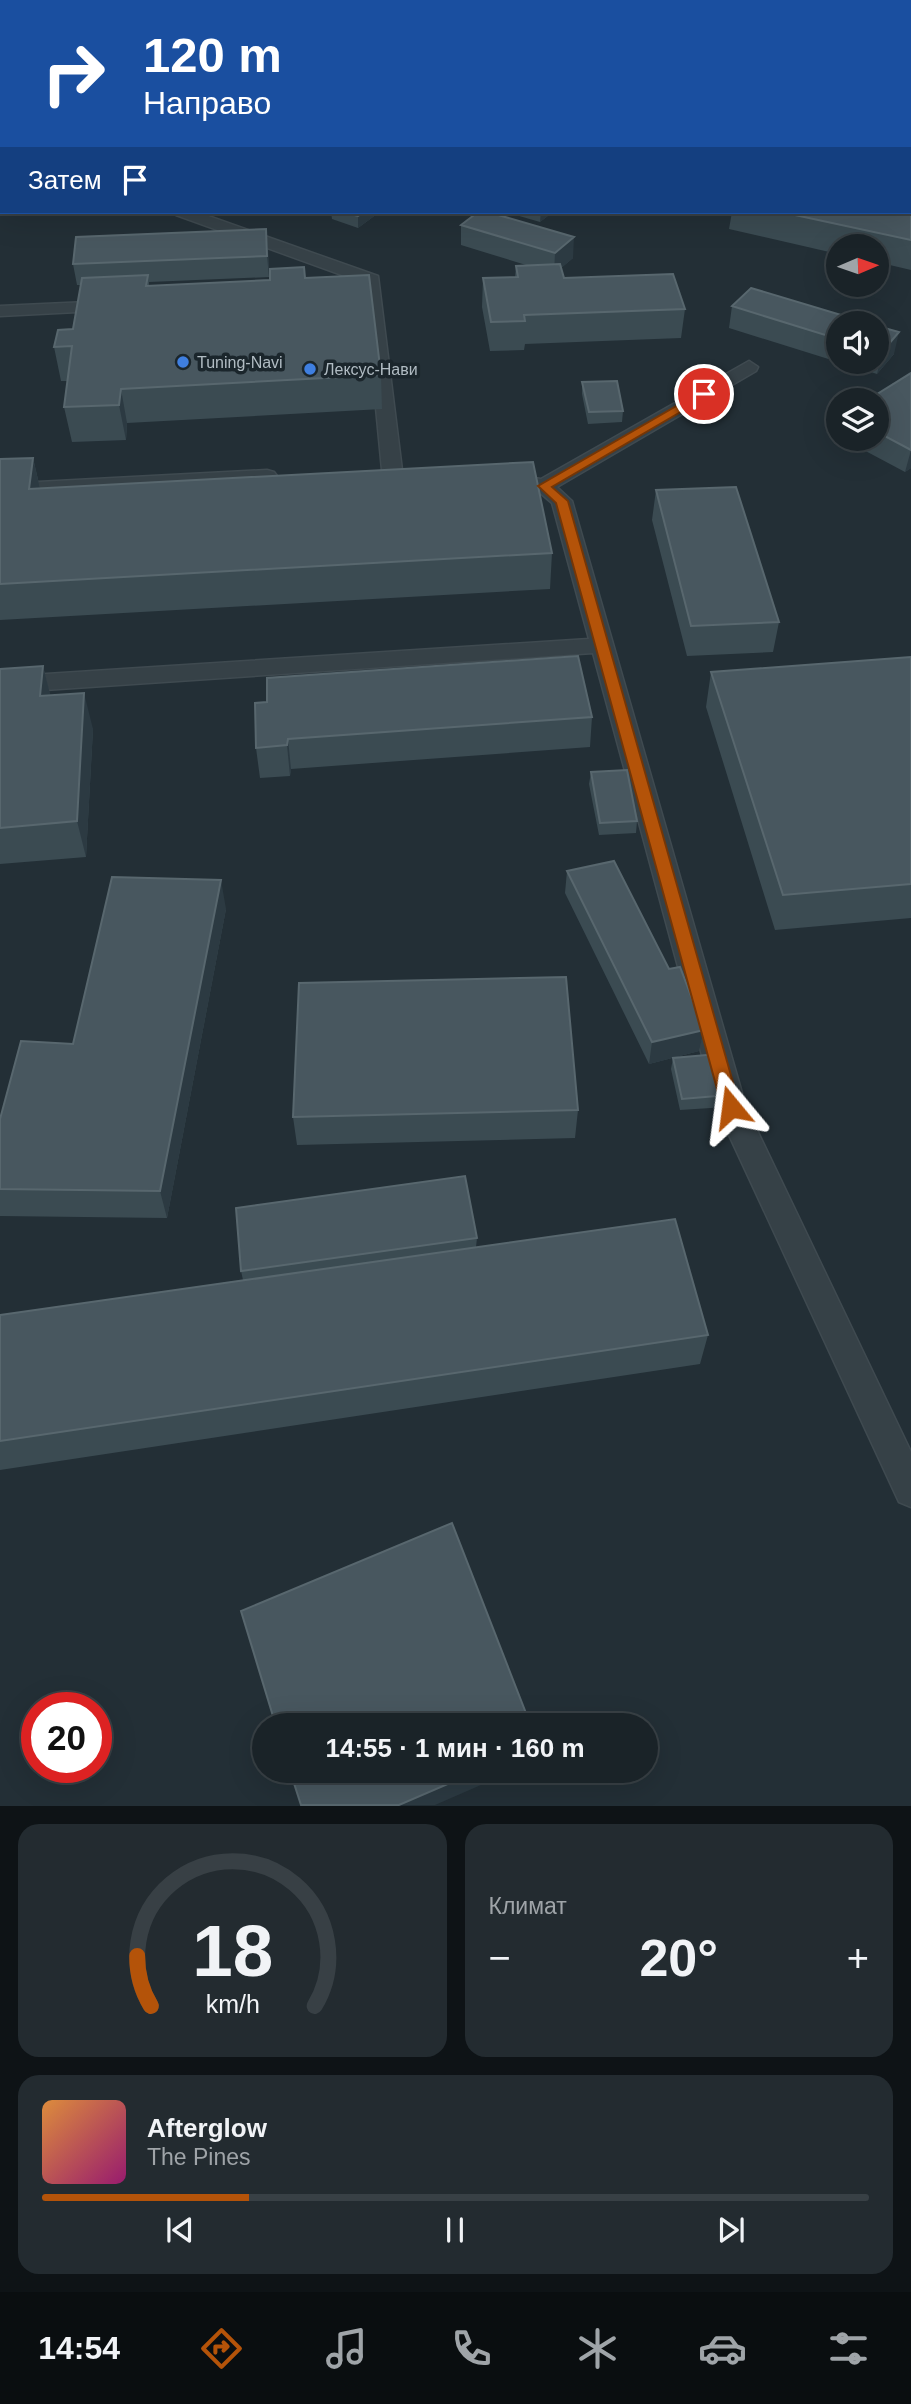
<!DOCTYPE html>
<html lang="ru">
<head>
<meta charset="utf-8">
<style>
  body { margin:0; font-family:Helvetica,sans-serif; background:#232b30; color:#f1f3f6; height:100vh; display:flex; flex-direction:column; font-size:26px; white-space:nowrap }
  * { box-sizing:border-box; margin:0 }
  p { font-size:23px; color:#9fa4a8 }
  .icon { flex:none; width:38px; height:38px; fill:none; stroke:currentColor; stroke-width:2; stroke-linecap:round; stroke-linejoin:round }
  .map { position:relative; height:1806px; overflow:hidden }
  .sheet { display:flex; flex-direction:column; gap:18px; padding:18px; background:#0e1316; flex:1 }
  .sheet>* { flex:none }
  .top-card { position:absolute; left:0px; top:0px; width:912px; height:214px; box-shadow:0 7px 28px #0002,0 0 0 2px #384045; background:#1a4fa0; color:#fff; overflow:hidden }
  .needle { width:46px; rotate:88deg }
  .controls { position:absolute; left:826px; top:234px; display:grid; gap:14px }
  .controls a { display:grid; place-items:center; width:63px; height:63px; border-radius:50%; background:#1a2328; box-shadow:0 7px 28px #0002,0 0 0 2px #384045; font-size:35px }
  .speed { position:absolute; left:21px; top:1692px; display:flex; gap:14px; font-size:35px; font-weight:700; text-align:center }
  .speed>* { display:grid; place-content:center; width:91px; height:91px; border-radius:50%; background:#1a2328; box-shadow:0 7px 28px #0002,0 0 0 2px #384045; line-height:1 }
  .speed .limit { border:10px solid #d22; background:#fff; color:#111 }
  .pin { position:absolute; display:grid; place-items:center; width:60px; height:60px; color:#fff; margin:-30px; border:4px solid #fff; border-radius:50%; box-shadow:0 2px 7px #0007 }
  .me { position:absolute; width:77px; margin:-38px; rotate:344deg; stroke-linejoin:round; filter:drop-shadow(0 0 5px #0008) }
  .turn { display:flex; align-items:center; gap:24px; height:147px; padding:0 28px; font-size:32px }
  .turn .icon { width:91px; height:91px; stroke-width:2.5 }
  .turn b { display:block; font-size:49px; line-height:60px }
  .then { display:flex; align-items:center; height:66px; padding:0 28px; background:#0003; gap:14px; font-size:26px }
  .big { font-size:52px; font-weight:600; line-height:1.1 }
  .sheet .tile { flex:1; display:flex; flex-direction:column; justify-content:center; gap:10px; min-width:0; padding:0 24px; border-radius:21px; background:#232b30 }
  .sheet .dial { align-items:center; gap:0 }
  .dial svg { height:182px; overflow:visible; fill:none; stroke:#384045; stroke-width:7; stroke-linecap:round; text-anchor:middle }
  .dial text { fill:#f1f3f6; stroke:none }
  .song { display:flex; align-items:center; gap:21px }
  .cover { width:84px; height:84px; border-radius:10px; background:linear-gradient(135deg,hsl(30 70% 55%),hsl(320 70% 35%)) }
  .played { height:7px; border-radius:4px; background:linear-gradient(90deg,#b45309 25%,#384045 25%) }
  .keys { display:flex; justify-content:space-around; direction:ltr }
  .heat { display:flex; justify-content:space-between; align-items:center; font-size:38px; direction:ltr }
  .sheet .tiles { flex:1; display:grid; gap:18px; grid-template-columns:1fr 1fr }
  .tile:last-child { grid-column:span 2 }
  .trip { position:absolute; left:252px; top:1713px; width:406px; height:70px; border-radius:35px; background:#1a2328; box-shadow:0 7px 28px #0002,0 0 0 2px #384045; font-weight:600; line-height:70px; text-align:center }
  .tabs { display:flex; height:112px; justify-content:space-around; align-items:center; background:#0a0e10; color:#9fa4a8 }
  .tabs .icon { width:49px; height:49px }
  .tabs .selected { color:#b45309 }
  .tabs b { font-size:32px; color:#f1f3f6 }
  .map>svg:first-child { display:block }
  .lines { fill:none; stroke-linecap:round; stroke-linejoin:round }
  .lane-casing { stroke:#3f4a50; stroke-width:3 }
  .lane { fill:#364147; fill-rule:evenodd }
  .wall { fill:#3b4b52 }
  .shaded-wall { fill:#2c3a42 }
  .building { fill:#48575f; stroke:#58676e; stroke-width:2 }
  .route { fill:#b45309; stroke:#753606; stroke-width:2 }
  .shop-dot { fill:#3f7fe0; stroke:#1b262c; stroke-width:2.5 }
  .labels { text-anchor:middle; stroke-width:7; stroke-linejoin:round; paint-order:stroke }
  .far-poi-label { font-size:16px; fill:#b1bcc3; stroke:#1b262c; text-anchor:start }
</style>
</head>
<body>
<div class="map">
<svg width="911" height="1806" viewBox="0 0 911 1806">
  <rect width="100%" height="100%" fill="#232f36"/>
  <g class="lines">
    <g class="lane-casing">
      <path id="lane" d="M773,0H788L789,2H775Z
        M910,60H911V69H910Z
        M2,188V202L0,203V189Z
        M174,212H197L378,276L402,470L399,474H385L382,470L364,283L176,215Z
        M110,301L119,306L116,310L0,316V306Z
        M749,361L758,367L756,371L557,487L572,501L746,1107L911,1452V1507L899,1502L716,1107L593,653L0,693V677L589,639L552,503L538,491L498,484L495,480L498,476L505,474L541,479Z
        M267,470L274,472L277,476L274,480L0,496V484Z"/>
    </g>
    <use href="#lane" class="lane"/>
  </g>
  <path class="wall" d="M388,0H461L463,2H388Z
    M586,0H748L751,2H589Z
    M815,0H911V34L910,33V2H818Z
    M911,194V270L877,262V247H838V254L729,229L732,212H910Z
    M331,212H377V214L358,228L332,219Z
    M505,212H553L540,222Z
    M461,225L573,258L561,268L564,278L685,309L681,338L525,344L524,350L490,351L482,307L483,278L515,277L516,266L526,265L461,245Z
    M268,250L269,277L149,282V286L305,278L381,375L382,409L127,423L126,440L72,442L64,407L68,381H61L54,347L73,329L81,285H77L73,264Z
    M732,306L838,324V362L729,328Z
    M877,326L894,354L877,374L840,362H877Z
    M911,373V468L905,472L843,439H877V401Z
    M582,382L623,411L622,422L588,424L582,394Z
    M33,458L40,488L552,553L550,589L0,620V459Z
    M656,490L779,622L773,652L687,656L652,520Z
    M911,657V918L775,930L706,707L711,672Z
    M43,666L50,695L93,729L86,857L0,864V669Z
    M255,703L592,717L590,747L291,769L290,776L260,778L256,748Z
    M591,772L637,821L636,833L599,835L589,784Z
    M567,871L669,969L704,1030L699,1051L649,1064L565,893Z
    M226,909L167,1218L0,1216V1119L73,1044Z
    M673,1058L728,1095L726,1107L680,1110L671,1069Z
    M578,1110L575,1138L297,1145L293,1117Z
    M477,1238L476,1247L708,1335L700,1364L0,1470V1315L243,1280L241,1271Z"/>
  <path class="shaded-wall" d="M364,212H377V214L358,228V216Z
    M541,212H553L540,222Z
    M266,229L268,250L269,277L267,256Z
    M574,237L573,258L554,274L555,253Z
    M899,332L894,354L877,374L882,352Z
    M121,389L127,423L126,440L119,405Z
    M911,450V468L905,472Z
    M33,458L41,493L29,489Z
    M43,666L52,702L40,696Z
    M84,693L93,729L86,857L77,821Z
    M288,739L291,769L290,776L287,745Z
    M221,880L226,909L167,1218L160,1191Z
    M704,1030L699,1051L649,1064L652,1042Z
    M478,1771H513L435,1805H399Z"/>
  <path class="building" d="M170,0H302L309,2H167Z
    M400,0H461L463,2H402Z
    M610,0H748L751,2H613Z
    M851,0H911V13L910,12V2H855Z
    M910,194H911V240L781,212H910Z
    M342,212H364L358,216Z
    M478,212H488L574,237L555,253L461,225Z
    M266,229L267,256L73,264L76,237Z
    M560,264L564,278L673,274L685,309L524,315L525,321L491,322L483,278L518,277L516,266Z
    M304,267L305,278L369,275L381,375L121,389L119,405L64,407L72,346L54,347L58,330L73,329L82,278L148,275L146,286L270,280V269Z
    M751,288L871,324H838V339L732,306Z
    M877,326L899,332L882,352L877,350Z
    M911,373V450L877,432V401H866Z
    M617,381L623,411L589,412L582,382Z
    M33,458L29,489L533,462L552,553L0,584V459Z
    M736,487L779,622L691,626L656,490Z
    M578,656L592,717L288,739L287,745L256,748L255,703L267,702V678Z
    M911,657V884L783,895L711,672Z
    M43,666L40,696L84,693L77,821L0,828V669Z
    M627,770L637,821L600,823L591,772Z
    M614,861L669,969L680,967L704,1030L652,1042L567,871Z
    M112,877L221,880L160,1191L0,1189V1119L21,1041L73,1044Z
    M566,977L578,1110L293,1117L299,983Z
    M718,1054L728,1095L682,1099L673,1058Z
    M465,1176L477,1238L241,1271L236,1208Z
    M675,1219L708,1335L0,1441V1315Z
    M452,1523L531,1726H276L241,1611Z
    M290,1771H478L399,1805H301Z"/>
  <path class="route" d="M704,390L709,394L708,396L552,487L568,501L740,1107L737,1112L731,1114L725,1112L722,1107L556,503L538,486Z"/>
  <g class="shop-dot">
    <circle cx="183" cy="362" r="7"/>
    <circle cx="310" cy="369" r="7"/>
  </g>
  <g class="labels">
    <g class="far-poi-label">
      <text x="197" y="368">Tuning-Navi</text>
      <text x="324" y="375">Лексус-Нави</text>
    </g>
  </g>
</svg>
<div class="controls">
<a><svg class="needle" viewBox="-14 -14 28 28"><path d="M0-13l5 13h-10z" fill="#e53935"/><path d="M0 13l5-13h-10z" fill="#9fa4a8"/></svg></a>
<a><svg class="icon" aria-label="sound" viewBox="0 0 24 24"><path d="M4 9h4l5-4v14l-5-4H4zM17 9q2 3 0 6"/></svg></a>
<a><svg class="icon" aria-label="layers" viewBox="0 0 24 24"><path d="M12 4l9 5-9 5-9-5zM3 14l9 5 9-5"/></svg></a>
</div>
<div class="speed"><div class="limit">20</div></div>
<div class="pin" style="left:704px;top:394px;background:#d93025"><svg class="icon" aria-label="arrive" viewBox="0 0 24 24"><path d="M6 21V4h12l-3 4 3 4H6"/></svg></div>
<svg class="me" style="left:731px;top:1107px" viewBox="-20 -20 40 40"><path d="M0-17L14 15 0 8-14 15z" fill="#b45309" stroke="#fff" stroke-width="4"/></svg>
<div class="trip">14:55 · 1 мин · 160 m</div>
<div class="top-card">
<div class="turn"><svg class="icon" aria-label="right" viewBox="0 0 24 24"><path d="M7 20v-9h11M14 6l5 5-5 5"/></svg><div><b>120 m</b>Направо</div></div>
<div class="then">Затем<svg class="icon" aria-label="arrive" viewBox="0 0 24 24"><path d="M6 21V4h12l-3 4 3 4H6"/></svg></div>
</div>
</div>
<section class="sheet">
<div class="tiles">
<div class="tile dial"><svg viewBox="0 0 100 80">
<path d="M14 69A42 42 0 1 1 86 69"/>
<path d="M14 69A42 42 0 0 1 8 47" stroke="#b45309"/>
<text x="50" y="56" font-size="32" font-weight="700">18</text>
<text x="50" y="72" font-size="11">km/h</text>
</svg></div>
<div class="tile"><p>Климат</p>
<div class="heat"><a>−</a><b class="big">20°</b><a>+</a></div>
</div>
<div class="tile">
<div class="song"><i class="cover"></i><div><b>Afterglow</b><p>The Pines</p></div></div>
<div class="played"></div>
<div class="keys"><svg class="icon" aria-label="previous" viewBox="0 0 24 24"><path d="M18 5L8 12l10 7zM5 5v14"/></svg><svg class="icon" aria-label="pause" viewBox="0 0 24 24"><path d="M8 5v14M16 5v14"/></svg><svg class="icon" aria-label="next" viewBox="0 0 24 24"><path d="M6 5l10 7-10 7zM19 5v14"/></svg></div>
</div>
</div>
</section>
<nav class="tabs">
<b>14:54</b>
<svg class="icon selected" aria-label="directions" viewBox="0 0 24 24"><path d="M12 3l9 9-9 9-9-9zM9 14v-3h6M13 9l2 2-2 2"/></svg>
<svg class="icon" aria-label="music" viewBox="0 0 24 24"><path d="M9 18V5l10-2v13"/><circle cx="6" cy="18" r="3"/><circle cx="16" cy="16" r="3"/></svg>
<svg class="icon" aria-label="phone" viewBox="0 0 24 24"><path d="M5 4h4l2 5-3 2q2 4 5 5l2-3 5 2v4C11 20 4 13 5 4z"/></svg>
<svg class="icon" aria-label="climate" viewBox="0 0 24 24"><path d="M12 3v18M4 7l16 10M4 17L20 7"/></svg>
<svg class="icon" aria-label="car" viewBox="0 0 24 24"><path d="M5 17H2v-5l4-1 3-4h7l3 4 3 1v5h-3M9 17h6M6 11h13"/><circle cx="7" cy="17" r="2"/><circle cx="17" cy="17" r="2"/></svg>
<svg class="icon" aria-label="filters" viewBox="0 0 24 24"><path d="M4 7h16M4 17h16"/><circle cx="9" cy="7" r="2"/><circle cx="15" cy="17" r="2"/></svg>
</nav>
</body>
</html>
